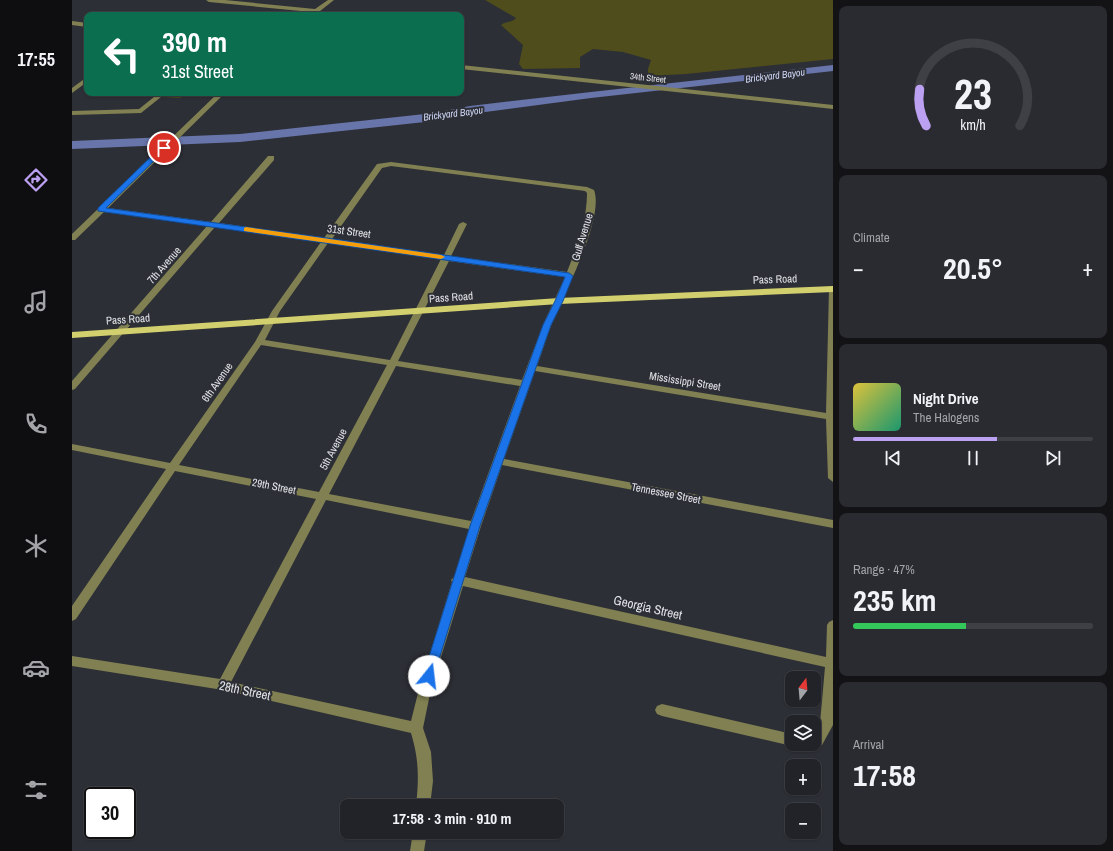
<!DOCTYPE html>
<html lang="en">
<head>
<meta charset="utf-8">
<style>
  body { margin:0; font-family:"Archivo Narrow",sans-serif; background:#2a2b30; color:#f1f3f6; height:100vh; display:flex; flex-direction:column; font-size:15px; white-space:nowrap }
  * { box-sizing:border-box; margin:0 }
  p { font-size:13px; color:#a2a4a8 }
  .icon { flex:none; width:22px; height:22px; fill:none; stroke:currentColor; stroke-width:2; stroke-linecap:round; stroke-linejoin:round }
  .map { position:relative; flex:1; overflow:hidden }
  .drawer { display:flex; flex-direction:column; gap:6px; padding:6px; background:#131316; width:280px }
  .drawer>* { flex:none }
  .banner { position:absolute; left:12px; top:12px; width:380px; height:84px; border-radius:8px; box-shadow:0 1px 3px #0004,0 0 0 1px #3f4045; background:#0b6e4f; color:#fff; overflow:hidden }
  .needle { width:26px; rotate:16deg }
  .buttons { position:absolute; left:713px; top:671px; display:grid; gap:8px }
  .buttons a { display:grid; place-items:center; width:36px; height:36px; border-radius:8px; background:#222328; box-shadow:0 1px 3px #0004,0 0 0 1px #3f4045; font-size:20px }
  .speed { position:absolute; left:12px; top:787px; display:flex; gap:8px; font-size:20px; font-weight:700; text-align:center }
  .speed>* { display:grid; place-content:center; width:52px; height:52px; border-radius:50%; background:#222328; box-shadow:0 1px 3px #0004,0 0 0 1px #3f4045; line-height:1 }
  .speed .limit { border:2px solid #111; border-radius:6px; background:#fff; color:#111 }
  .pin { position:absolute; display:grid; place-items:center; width:34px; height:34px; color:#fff; margin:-17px; border:2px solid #fff; border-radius:50%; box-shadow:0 1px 4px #0007 }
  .me { position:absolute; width:44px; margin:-22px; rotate:16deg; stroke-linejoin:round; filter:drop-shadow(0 0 3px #0008) }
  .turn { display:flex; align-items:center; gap:14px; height:84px; padding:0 12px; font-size:18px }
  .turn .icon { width:52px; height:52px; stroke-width:2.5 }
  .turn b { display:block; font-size:28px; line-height:34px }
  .big { font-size:30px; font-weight:700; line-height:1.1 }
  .drawer .widget { flex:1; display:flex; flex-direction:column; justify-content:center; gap:6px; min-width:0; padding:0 14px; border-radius:8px; background:#2a2b30 }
  .drawer .dial { align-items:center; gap:0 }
  .dial svg { height:104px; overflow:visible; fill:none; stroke:#3f4045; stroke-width:7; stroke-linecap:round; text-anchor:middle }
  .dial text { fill:#f1f3f6; stroke:none }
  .song { display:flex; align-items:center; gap:12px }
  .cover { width:48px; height:48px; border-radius:6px; background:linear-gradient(135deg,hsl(50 70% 55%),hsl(160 70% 35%)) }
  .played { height:4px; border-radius:2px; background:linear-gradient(90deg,#bca0f2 60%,#3f4045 60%) }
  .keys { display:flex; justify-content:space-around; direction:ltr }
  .heat { display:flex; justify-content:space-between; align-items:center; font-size:22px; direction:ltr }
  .charge { height:6px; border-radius:3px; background:linear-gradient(90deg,#34c759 47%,#3f4045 0) }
  .trip { position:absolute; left:268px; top:799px; width:224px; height:40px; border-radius:8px; background:#222328; box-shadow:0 1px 3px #0004,0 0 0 1px #3f4045; font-weight:700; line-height:40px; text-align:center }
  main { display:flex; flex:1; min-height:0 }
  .tabs { display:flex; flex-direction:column; width:72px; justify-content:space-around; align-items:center; background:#0e0e10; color:#a2a4a8 }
  .tabs .icon { width:28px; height:28px }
  .tabs .active { color:#bca0f2 }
  .tabs b { font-size:18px; color:#f1f3f6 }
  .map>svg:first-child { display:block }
  .green { fill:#4e4d1b }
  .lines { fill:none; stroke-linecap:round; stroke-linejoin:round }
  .river { fill:#6875aa; fill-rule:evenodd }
  .minor { fill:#808052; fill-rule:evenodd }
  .major { fill:#d2d06e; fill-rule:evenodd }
  .route { fill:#1a73e8; stroke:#114b97 }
  .slow { fill:#f59e0b }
  .labels { text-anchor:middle; stroke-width:4; stroke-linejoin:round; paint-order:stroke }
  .far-street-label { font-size:9px; fill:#e1e3e7; stroke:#2d2f36 }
  .far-water-label { font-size:10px; font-style:italic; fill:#d1dafa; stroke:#2d2f36 }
  .street-label { font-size:11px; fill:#e1e3e7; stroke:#2d2f36 }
  .near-street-label { font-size:13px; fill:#e1e3e7; stroke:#2d2f36 }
</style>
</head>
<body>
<main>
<nav class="tabs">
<b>17:55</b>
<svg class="icon active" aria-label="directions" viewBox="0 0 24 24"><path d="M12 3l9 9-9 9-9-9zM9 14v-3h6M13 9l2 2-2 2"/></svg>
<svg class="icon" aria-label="music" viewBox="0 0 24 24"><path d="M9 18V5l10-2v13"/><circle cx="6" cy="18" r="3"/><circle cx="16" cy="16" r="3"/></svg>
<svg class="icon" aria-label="phone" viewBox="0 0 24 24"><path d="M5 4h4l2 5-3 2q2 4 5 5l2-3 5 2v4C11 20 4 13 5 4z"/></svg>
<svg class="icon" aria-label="climate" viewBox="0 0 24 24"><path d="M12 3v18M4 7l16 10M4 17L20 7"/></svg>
<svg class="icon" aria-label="car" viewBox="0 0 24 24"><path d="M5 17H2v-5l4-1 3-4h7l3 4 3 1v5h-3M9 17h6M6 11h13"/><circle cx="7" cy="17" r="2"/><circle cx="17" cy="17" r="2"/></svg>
<svg class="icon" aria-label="filters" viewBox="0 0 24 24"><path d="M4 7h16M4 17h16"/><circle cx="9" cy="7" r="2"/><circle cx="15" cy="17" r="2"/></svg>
</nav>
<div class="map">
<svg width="761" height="851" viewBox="0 0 761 851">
  <rect width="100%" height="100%" fill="#2d2f36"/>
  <path class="green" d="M413,0H761V59L614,74L576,76V69L579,60L551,52L521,49L508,57V68L451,69L447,64L451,45L429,25C434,21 440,23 444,18Z
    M95,93H143L139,97L117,95L107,98L91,97Z"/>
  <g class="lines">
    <path class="river" d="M761,65V71L519,98L398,114L362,121L168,142L0,149V141L168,134L362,113L398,106L519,92Z"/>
    <path class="minor" d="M134,0H153L243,9L256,0H262L243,15H236L239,12L137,2Z
      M0,21L15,23V27L0,25Z
      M389,65L761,105V109L389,69Z
      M15,77V82L0,93V88Z
      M87,93H94L69,113L0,115V111L67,109Z
      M146,93H153L36,208L139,222L196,156H202V160L147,223L252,238L305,164L319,162L515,187L522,190C533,218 490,298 479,326C474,339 470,352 465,366L754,413L757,289L761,286V482L756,478L754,419L463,371L432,459L761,520V528L430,465L409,526L393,577L754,657L755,625L757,622L761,620V725L750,745L742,747L737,744H742V734L748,723L753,667L391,586L359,689L351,728L359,752L361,781L358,806H344C347,779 347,759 339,733L151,690L0,666V656L148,679L244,499L103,471L4,619L0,621V606L94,469L0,450V444L98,463L183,342L200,311L249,242L143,227L3,389L0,390V381L135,226L32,212L3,240H0V234ZM319,166L513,191L515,193C515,221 505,246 495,272L379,256L395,224L391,222L387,224L372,255L260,239L310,168ZM256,243L369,259L318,360L193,340L208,311ZM377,261L493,277L471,325L450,380L326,361ZM189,345L315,365L247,492L107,465ZM324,366L448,386L399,521L257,494ZM254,500L397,529L382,577L379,580L380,582L347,689L339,721L159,682Z
      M590,704L720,734V744H725L720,746L590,716L585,714L583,710L585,706Z
      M341,832H355L352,851H338Z"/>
    <path class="major" d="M761,286V292L487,304L0,338V332L487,298Z"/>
  </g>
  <path class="route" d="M90,146L95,148L34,208L255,238L497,273L501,276L491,301L479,325L408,526L361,679H353L351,676L398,526L471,325L483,301L493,277L26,211V208Z"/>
  <path class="slow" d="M174,227L369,255L373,257L369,259L172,231V228Z"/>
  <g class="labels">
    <g class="far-street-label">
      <text transform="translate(576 78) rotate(6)" y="3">34th Street</text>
    </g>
    <g class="far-water-label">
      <text transform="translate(703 75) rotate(-7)" y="4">Brickyard Bayou</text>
      <text transform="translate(381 113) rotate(-7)" y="4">Brickyard Bayou</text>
    </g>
    <g class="street-label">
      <text transform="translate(277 231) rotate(8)" y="4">31st Street</text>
      <text transform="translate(510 237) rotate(-73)" y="4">Gulf Avenue</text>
      <text transform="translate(92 265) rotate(-49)" y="4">7th Avenue</text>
      <text transform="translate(703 279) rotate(-2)" y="4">Pass Road</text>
      <text transform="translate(379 297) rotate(-4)" y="4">Pass Road</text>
      <text transform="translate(56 319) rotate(-4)" y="4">Pass Road</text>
      <text transform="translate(613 381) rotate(9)" y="4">Mississippi Street</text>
      <text transform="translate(145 382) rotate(-55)" y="4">6th Avenue</text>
      <text transform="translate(261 449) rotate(-62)" y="4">5th Avenue</text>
      <text transform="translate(202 486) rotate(11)" y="4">29th Street</text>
      <text transform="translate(594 493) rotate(11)" y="4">Tennessee Street</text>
    </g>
    <g class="near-street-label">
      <text transform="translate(576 607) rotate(13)" y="5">Georgia Street</text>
      <text transform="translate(173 690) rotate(12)" y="5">28th Street</text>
    </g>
  </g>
</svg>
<div class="buttons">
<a><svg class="needle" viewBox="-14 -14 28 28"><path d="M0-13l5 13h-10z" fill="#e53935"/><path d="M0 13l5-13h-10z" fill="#a2a4a8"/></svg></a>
<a><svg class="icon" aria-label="layers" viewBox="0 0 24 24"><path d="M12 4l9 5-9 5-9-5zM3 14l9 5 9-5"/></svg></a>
<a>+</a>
<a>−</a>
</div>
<div class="speed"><div class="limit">30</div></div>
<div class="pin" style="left:92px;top:148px;background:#d93025"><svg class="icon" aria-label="arrive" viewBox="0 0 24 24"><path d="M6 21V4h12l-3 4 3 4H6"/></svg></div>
<svg class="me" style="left:357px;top:676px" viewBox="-20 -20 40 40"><circle r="19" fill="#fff"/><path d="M0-13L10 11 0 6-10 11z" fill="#1a73e8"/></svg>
<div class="trip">17:58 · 3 min · 910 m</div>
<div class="banner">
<div class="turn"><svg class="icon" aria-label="left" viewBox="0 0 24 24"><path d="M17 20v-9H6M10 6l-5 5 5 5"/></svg><div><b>390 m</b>31st Street</div></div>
</div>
</div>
<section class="drawer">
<div class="widget dial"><svg viewBox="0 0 100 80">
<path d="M14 69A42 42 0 1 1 86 69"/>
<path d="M14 69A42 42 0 0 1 9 41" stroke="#bca0f2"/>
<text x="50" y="56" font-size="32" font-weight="700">23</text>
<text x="50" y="72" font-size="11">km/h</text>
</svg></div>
<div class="widget"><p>Climate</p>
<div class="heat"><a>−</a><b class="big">20.5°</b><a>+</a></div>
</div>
<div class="widget">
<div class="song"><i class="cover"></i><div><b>Night Drive</b><p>The Halogens</p></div></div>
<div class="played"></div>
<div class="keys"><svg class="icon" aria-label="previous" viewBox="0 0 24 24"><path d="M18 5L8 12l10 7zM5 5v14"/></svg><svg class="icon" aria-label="pause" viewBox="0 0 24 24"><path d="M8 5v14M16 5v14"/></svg><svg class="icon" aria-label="next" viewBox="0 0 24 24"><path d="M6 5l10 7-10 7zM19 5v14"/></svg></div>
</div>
<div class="widget"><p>Range · 47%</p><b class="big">235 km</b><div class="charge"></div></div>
<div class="widget"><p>Arrival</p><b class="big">17:58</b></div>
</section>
</main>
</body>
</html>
